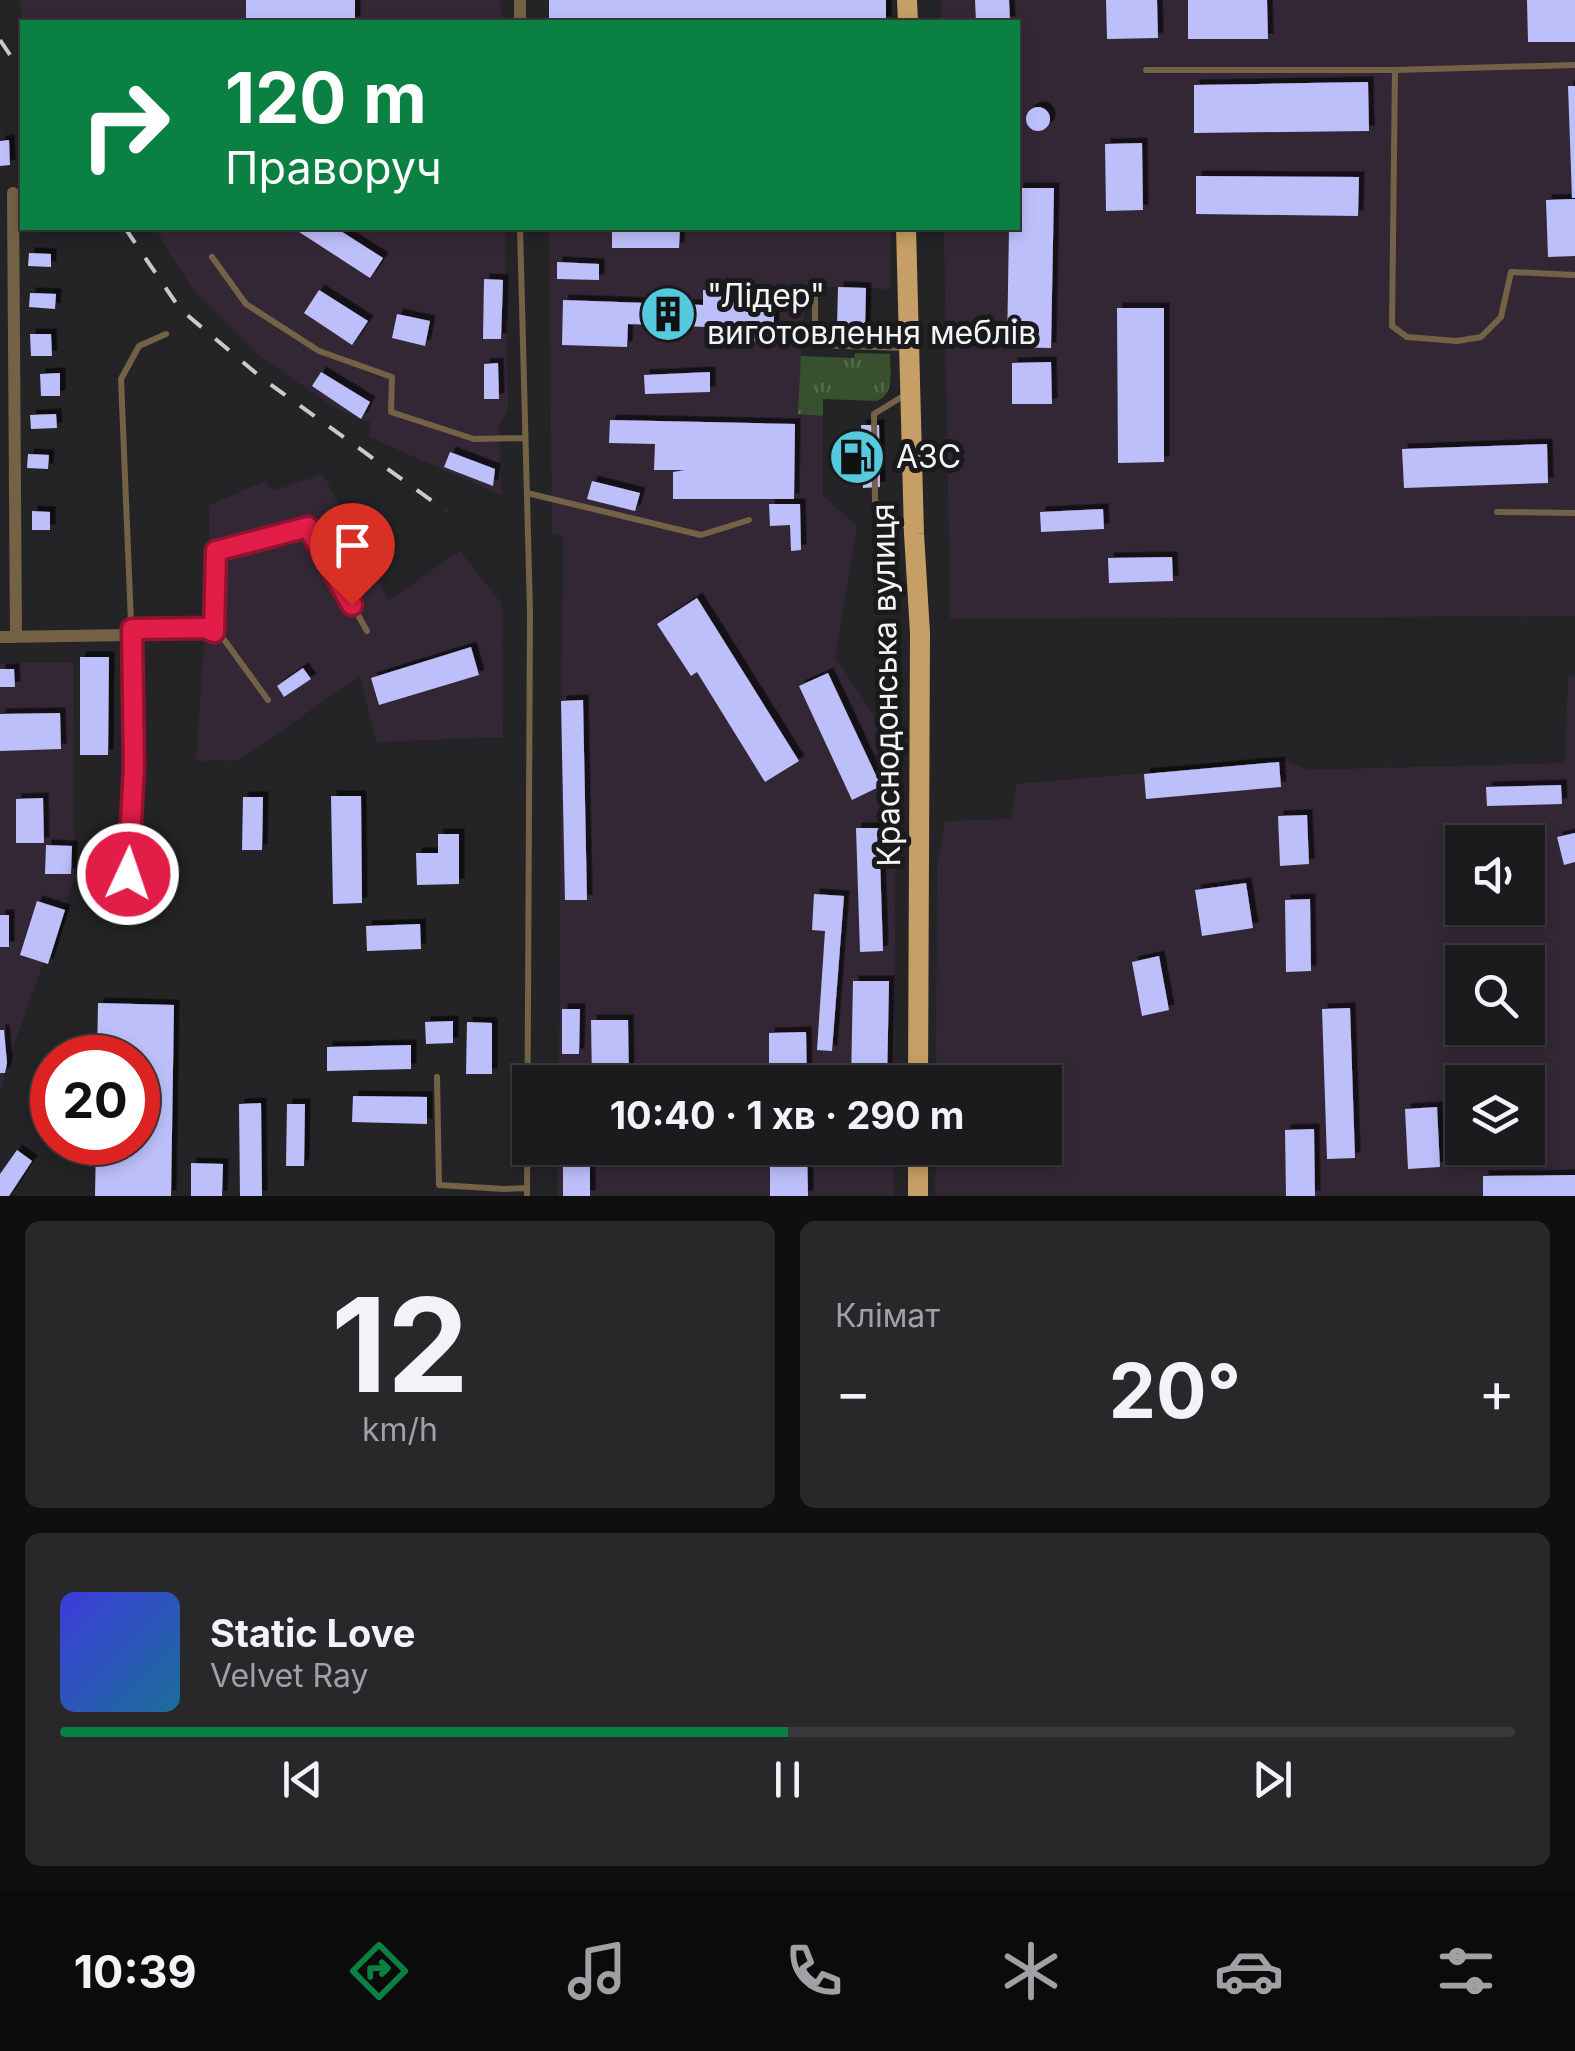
<!DOCTYPE html>
<html lang="uk">
<head>
<meta charset="utf-8">
<style>
  body { margin:0; font-family:Inter,sans-serif; background:#28282a; color:#f1f3f6; height:100vh; display:flex; flex-direction:column; font-size:38px; white-space:nowrap }
  * { box-sizing:border-box; margin:0 }
  p { font-size:32px; color:#a0a1a4 }
  .icon { flex:none; width:55px; height:55px; fill:none; stroke:currentColor; stroke-width:2; stroke-linecap:round; stroke-linejoin:round }
  .map { position:relative; height:1196px; overflow:hidden }
  .side { display:flex; flex-direction:column; gap:25px; padding:25px; background:#0f0f10; flex:1 }
  .side>* { flex:none }
  .guide { position:absolute; left:20px; top:20px; width:1000px; height:210px; border-radius:0px; box-shadow:0 5px 15px #0003,0 0 0 2px #39393b; background:#0b8043; color:#fff; overflow:hidden }
  .fabs { position:absolute; left:1445px; top:825px; display:grid; gap:20px }
  .fabs a { display:grid; place-items:center; width:100px; height:100px; border-radius:0px; background:#1b1b1d; box-shadow:0 5px 15px #0003,0 0 0 2px #39393b; font-size:50px }
  .speed { position:absolute; left:30px; top:1035px; display:flex; gap:20px; font-size:50px; font-weight:700; text-align:center }
  .speed>* { display:grid; place-content:center; width:130px; height:130px; border-radius:50%; background:#1b1b1d; box-shadow:0 5px 15px #0003,0 0 0 2px #39393b; line-height:1 }
  .speed .limit { border:15px solid #d22; background:#fff; color:#111 }
  .pin { position:absolute; display:grid; place-items:center; width:85px; height:85px; color:#fff; margin:-102px -42px; border-radius:50% 50% 50% 0; rotate:-45deg; box-shadow:0 0 10px #0007 }
  .pin .icon { rotate:45deg }
  .me { position:absolute; width:110px; margin:-55px; rotate:3deg; stroke-linejoin:round; filter:drop-shadow(0 0 8px #0008) }
  .turn { display:flex; align-items:center; gap:35px; height:210px; padding:0 40px; font-size:45px }
  .turn .icon { width:130px; height:130px; stroke-width:2.5 }
  .turn b { display:block; font-size:70px; line-height:85px }
  .big { font-size:75px; font-weight:700; line-height:1.1 }
  .side .tile { flex:1; display:flex; flex-direction:column; justify-content:center; gap:15px; min-width:0; padding:0 35px; border-radius:15px; background:#28282a }
  .side .dial { align-items:center; gap:0 }
  .dial b { font-size:130px; line-height:1 }
  .song { display:flex; align-items:center; gap:30px }
  .cover { width:120px; height:120px; border-radius:15px; background:linear-gradient(135deg,hsl(240 70% 55%),hsl(200 70% 35%)) }
  .played { height:10px; border-radius:5px; background:linear-gradient(90deg,#0b8043 50%,#39393b 50%) }
  .keys { display:flex; justify-content:space-around; direction:ltr }
  .heat { display:flex; justify-content:space-between; align-items:center; font-size:55px; direction:ltr }
  .side .tiles { flex:1; display:grid; gap:25px; grid-template-columns:1fr 1fr }
  .tile:last-child { grid-column:span 2 }
  .trip { position:absolute; left:512px; top:1065px; width:550px; height:100px; border-radius:0px; background:#1b1b1d; box-shadow:0 5px 15px #0003,0 0 0 2px #39393b; font-weight:700; line-height:100px; text-align:center }
  .menu { display:flex; height:160px; justify-content:space-around; align-items:center; background:#0b0b0c; color:#a0a1a4 }
  .menu .icon { width:70px; height:70px }
  .menu .on { color:#0b8043 }
  .menu b { font-size:45px; color:#f1f3f6 }
  .map>svg:first-child { display:block }
  .industrial { fill:#332735; fill-rule:evenodd }
  .grass { fill:url(#grass-tufts) }
  .building { fill:#bdbffa; filter:url(#shadow) }
  .lines { fill:none; stroke-linecap:round; stroke-linejoin:round }
  .service { stroke:#746247; stroke-width:6 }
  .minor { stroke:#746247; stroke-width:12 }
  .primary { stroke:#c59f65; stroke-width:20 }
  .rail { stroke:#cacacc; stroke-width:4; stroke-dasharray:18 18; stroke-linecap:butt }
  .route-casing { stroke:#92132f; stroke-width:25 }
  .route { stroke:#e11d48; stroke-width:18 }
  .labels { text-anchor:middle; stroke-width:10; stroke-linejoin:round; paint-order:stroke }
  .poi-label { font-size:32px; fill:#f4f4f6; stroke:#1a1a1d; text-anchor:start }
  .street-label { font-size:32px; fill:#f4f4f6; stroke:#1a1a1d }
</style>
</head>
<body>
<div class="map">
<svg width="1575" height="1196" viewBox="0 0 1575 1196">
  <defs>
    <pattern id="grass-tufts" width="24" height="20" patternUnits="userSpaceOnUse" patternTransform="scale(2.5)"><rect width="24" height="20" fill="#37502d"/><path d="M3 7l-1-3M5 7V3M7 7l1-3M15 17l-1-3M17 17v-4M19 17l1-3" fill="none" stroke="#556a4c"/></pattern>
    <filter id="shadow"><feDropShadow dx="5.5" dy="-5.5" stdDeviation="0" flood-color="#0009"/></filter>
  </defs>
  <rect width="100%" height="100%" fill="#242427"/>
  <path class="industrial" d="M19,0H500L502,22H23Z
    M941,0H1575V616L950,619L944,228H1018V22H941Z
    M155,228H505L508,410L499,425L501,495L369,437L371,423L334,407L260,357L193,290Z
    M549,228H891L890,289L805,286L799,409L823,416V496L857,526L835,657L896,748L894,1082H559L563,536L552,533Z
    M323,474L389,600L460,551L502,604L503,737L376,742L360,676L239,760L196,761L209,568V505L265,481L273,491Z
    M73,662L74,880L7,1063L0,1094V663Z
    M1568,676L1575,677V1196H935L936,1148H1045V1082H936L937,869L945,821L1011,819L1016,784L1288,761L1308,770L1565,763ZM1462,842H1528V908H1462ZM1462,962H1528V1028H1462ZM1462,1082H1528V1148H1462Z
    M558,1148H894V1196H558Z"/>
  <path class="grass" d="M855,353L890,354C890,371 895,394 877,401L823,399V416L798,414L801,356L854,358Z"/>
  <path class="building" d="M246,0H355V22H246Z
    M549,0H886V22H549Z
    M975,0H1009L1010,22H976Z
    M1106,0H1157L1158,38L1107,39Z
    M1188,0H1267L1268,39H1188Z
    M1527,0H1575V42H1528Z
    M1368,82L1369,131L1194,133V85Z
    M1568,86H1575V198H1572Z
    M1026 119a12 12 0 1 1 24 0a12 12 0 1 1-24 0Z
    M9,140L10,165L0,166V141Z
    M1142,143L1143,210L1106,211L1105,144Z
    M1196,176L1359,177L1358,216L1196,214Z
    M1018,188H1054L1051,348L1007,347L1009,228H1018Z
    M1575,199V256L1548,257L1546,200Z
    M293,228H336L383,258L370,278Z
    M612,228H680L679,248H612Z
    M29,253L51,254V267L28,266Z
    M557,262L599,264V280L557,279Z
    M484,279L503,280L501,339H483Z
    M838,287L866,288L865,328L837,327Z
    M319,290L368,321L352,345L304,313Z
    M703,290L775,292L773,342L707,339V327L628,324L627,347L562,345L563,300L703,305Z
    M30,293L56,294L55,309L29,307Z
    M1117,308H1164V462L1118,463Z
    M397,314L430,321L425,346L392,338Z
    M30,334H51L52,356H31Z
    M1051,362L1052,404H1012V363Z
    M498,363L499,399H484V364Z
    M321,372L370,402L361,419L312,386Z
    M710,372V392L645,394L644,375Z
    M60,373V396H41L40,374Z
    M56,414L57,428L31,429L30,415Z
    M610,420L795,424L794,499H673V472L685,470H654L655,444L609,443Z
    M861,425H879L880,487L863,488L862,470H848V444H862Z
    M1547,444L1548,483L1404,488L1402,449Z
    M450,452L495,469L493,486L444,467Z
    M28,454L49,455L48,469L27,468Z
    M592,481L640,493L635,511L587,499Z
    M769,504H800L801,550L791,551L790,525L770,526Z
    M1103,509L1104,529L1041,532L1040,512Z
    M32,511L50,512V530H32Z
    M1172,557L1173,581L1109,583L1108,558Z
    M697,598L799,761L765,782L697,672L691,676L657,624Z
    M471,647L479,675L379,705L371,678Z
    M80,657H109L108,755H80Z
    M303,668L311,679L284,697L277,686Z
    M0,669H14L15,687H0Z
    M828,673L881,786L852,800L799,686Z
    M583,700L587,900H565L561,701Z
    M60,713L61,749L0,751V714Z
    M1279,762L1281,787L1146,799L1144,774Z
    M1561,785L1562,804L1487,806L1486,787Z
    M331,796H361L362,903L333,904Z
    M243,797H263L262,850H242Z
    M43,798L44,843H16V799Z
    M1307,815L1309,864L1280,866L1278,816Z
    M856,828H879L883,951L860,952Z
    M1575,833V862L1564,865L1557,837Z
    M438,834H459V884L417,885L416,853H438Z
    M46,845L72,846L71,874H45Z
    M1246,883L1253,928L1202,936L1195,890Z
    M814,894L844,896L832,1051L817,1050L825,931L812,930Z
    M1310,899L1311,971L1286,972L1285,900Z
    M37,901L65,910L48,964L20,955Z
    M0,915H9V947H0Z
    M420,924L421,949L367,951L366,926Z
    M1159,956L1169,1010L1142,1016L1132,962Z
    M853,981H889L887,1082H851Z
    M98,1003L174,1005L171,1196H95L96,1142H138V1058H97Z
    M1350,1008L1355,1158L1327,1159L1322,1009Z
    M562,1009H580L579,1054H562Z
    M591,1020H628L629,1082H592Z
    M453,1021V1043L426,1044L425,1022Z
    M467,1022L492,1023V1074H466Z
    M0,1030H4L7,1063L5,1073H0Z
    M806,1032L807,1082H769V1033Z
    M411,1045V1069L327,1071V1047Z
    M353,1096L427,1097V1124L352,1122Z
    M261,1103L262,1196H240L239,1104Z
    M287,1104H305L304,1166H286Z
    M1437,1107L1440,1167L1408,1169L1405,1109Z
    M1314,1129L1315,1196H1286L1285,1130Z
    M770,1148H807L808,1196H770Z
    M850,1148H886V1165H850Z
    M17,1150L32,1161L9,1196H0V1174Z
    M563,1153H590V1196H563Z
    M191,1163L223,1164L222,1196H191Z
    M1575,1175V1196H1483V1176Z"/>
  <g class="lines">
    <path class="service" d="M1146,70H1395L1575,65
      M1395,70L1392,326L1407,337L1457,341L1481,337L1501,317L1511,272L1575,275
      M520,228L530,612L527,1196
      M212,257L246,304L319,351L392,377L391,412L474,439L525,438
      M815,298V345L904,348
      M905,395L874,414L875,501L909,529
      M527,493L701,535L749,520
      M1497,512L1575,513
      M133,629L205,628L220,634L268,700
      M214,631L216,551L308,527L367,631
      M126,909L134,768V696L121,379L139,346L166,334
      M437,1077L439,1185L504,1189L527,1188"/>
    <path class="minor" d="M520,22V0
      M13,193L16,637
      M0,637L133,635"/>
    <path class="primary" d="M907,0L908,22
      M906,228L914,534L920,633L918,1082
      M918,1196V1148"/>
    <path class="rail" d="M0,40L22,73
      M125,228L180,309L263,379L446,511"/>
  </g>
  <g class="lines">
    <g class="route-casing">
      <path id="route" d="M128,874L134,768L132,629L205,628L214,632L216,551L308,527L352,605"/>
    </g>
    <use href="#route" class="route"/>
  </g>
  <defs>
    <g id="building-disc" transform="scale(2.875)"><circle r="9.5" fill="#55cadf" stroke="#1a1a1d"/><path d="M-4-6H4V6H1V3H-1V6H-4ZM-2.5-4.3h1.7v1.8h-1.7ZM.8-4.3h1.7v1.8H.8ZM-2.5-1h1.7V.8h-1.7ZM.8-1h1.7V.8H.8Z" fill="#111"/></g>
    <g id="fuel-disc" transform="scale(2.875)"><circle r="9.5" fill="#55cadf" stroke="#1a1a1d"/><path d="M-5.5-6h7V0h2V4h1.3V-2.5L3-4.5l.8-.8L6-3V5H2.5V1h-1V6h-7ZM-4.2-4.7v3.2H.2V-4.7Z" fill="#111"/></g>
  </defs>
  <g fill-rule="evenodd">
    <use href="#building-disc" x="668" y="314"/>
    <use href="#fuel-disc" x="857" y="457"/>
  </g>
  <g class="labels">
    <g class="poi-label">
      <text x="707" y="307">"Лідер"<tspan x="707" dy="37">виготовлення меблів</tspan></text>
      <text x="896" y="468">АЗС</text>
    </g>
    <g class="street-label">
      <text transform="translate(886 685) rotate(-91)" y="11">Краснодонська вулиця</text>
    </g>
  </g>
</svg>
<div class="fabs">
<a><svg class="icon" aria-label="sound" viewBox="0 0 24 24"><path d="M4 9h4l5-4v14l-5-4H4zM17 9q2 3 0 6"/></svg></a>
<a><svg class="icon" aria-label="search" viewBox="0 0 24 24"><circle cx="10" cy="10" r="6"/><path d="M15 15l6 6"/></svg></a>
<a><svg class="icon" aria-label="layers" viewBox="0 0 24 24"><path d="M12 4l9 5-9 5-9-5zM3 14l9 5 9-5"/></svg></a>
</div>
<div class="speed"><div class="limit">20</div></div>
<div class="pin" style="left:352px;top:605px;background:#d93025"><svg class="icon" aria-label="arrive" viewBox="0 0 24 24"><path d="M6 21V4h12l-3 4 3 4H6"/></svg></div>
<svg class="me" style="left:128px;top:874px" viewBox="-20 -20 40 40"><circle r="17" fill="#e11d48" stroke="#fff" stroke-width="3"/><path d="M0-11L8 9 0 5-8 9z" fill="#fff"/></svg>
<div class="trip">10:40 · 1 хв · 290 m</div>
<div class="guide">
<div class="turn"><svg class="icon" aria-label="right" viewBox="0 0 24 24"><path d="M7 20v-9h11M14 6l5 5-5 5"/></svg><div><b>120 m</b>Праворуч</div></div>
</div>
</div>
<section class="side">
<div class="tiles">
<div class="tile dial"><b>12</b><p>km/h</p></div>
<div class="tile"><p>Клімат</p>
<div class="heat"><a>−</a><b class="big">20°</b><a>+</a></div>
</div>
<div class="tile">
<div class="song"><i class="cover"></i><div><b>Static Love</b><p>Velvet Ray</p></div></div>
<div class="played"></div>
<div class="keys"><svg class="icon" aria-label="previous" viewBox="0 0 24 24"><path d="M18 5L8 12l10 7zM5 5v14"/></svg><svg class="icon" aria-label="pause" viewBox="0 0 24 24"><path d="M8 5v14M16 5v14"/></svg><svg class="icon" aria-label="next" viewBox="0 0 24 24"><path d="M6 5l10 7-10 7zM19 5v14"/></svg></div>
</div>
</div>
</section>
<nav class="menu">
<b>10:39</b>
<svg class="icon on" aria-label="directions" viewBox="0 0 24 24"><path d="M12 3l9 9-9 9-9-9zM9 14v-3h6M13 9l2 2-2 2"/></svg>
<svg class="icon" aria-label="music" viewBox="0 0 24 24"><path d="M9 18V5l10-2v13"/><circle cx="6" cy="18" r="3"/><circle cx="16" cy="16" r="3"/></svg>
<svg class="icon" aria-label="phone" viewBox="0 0 24 24"><path d="M5 4h4l2 5-3 2q2 4 5 5l2-3 5 2v4C11 20 4 13 5 4z"/></svg>
<svg class="icon" aria-label="climate" viewBox="0 0 24 24"><path d="M12 3v18M4 7l16 10M4 17L20 7"/></svg>
<svg class="icon" aria-label="car" viewBox="0 0 24 24"><path d="M5 17H2v-5l4-1 3-4h7l3 4 3 1v5h-3M9 17h6M6 11h13"/><circle cx="7" cy="17" r="2"/><circle cx="17" cy="17" r="2"/></svg>
<svg class="icon" aria-label="filters" viewBox="0 0 24 24"><path d="M4 7h16M4 17h16"/><circle cx="9" cy="7" r="2"/><circle cx="15" cy="17" r="2"/></svg>
</nav>
</body>
</html>
